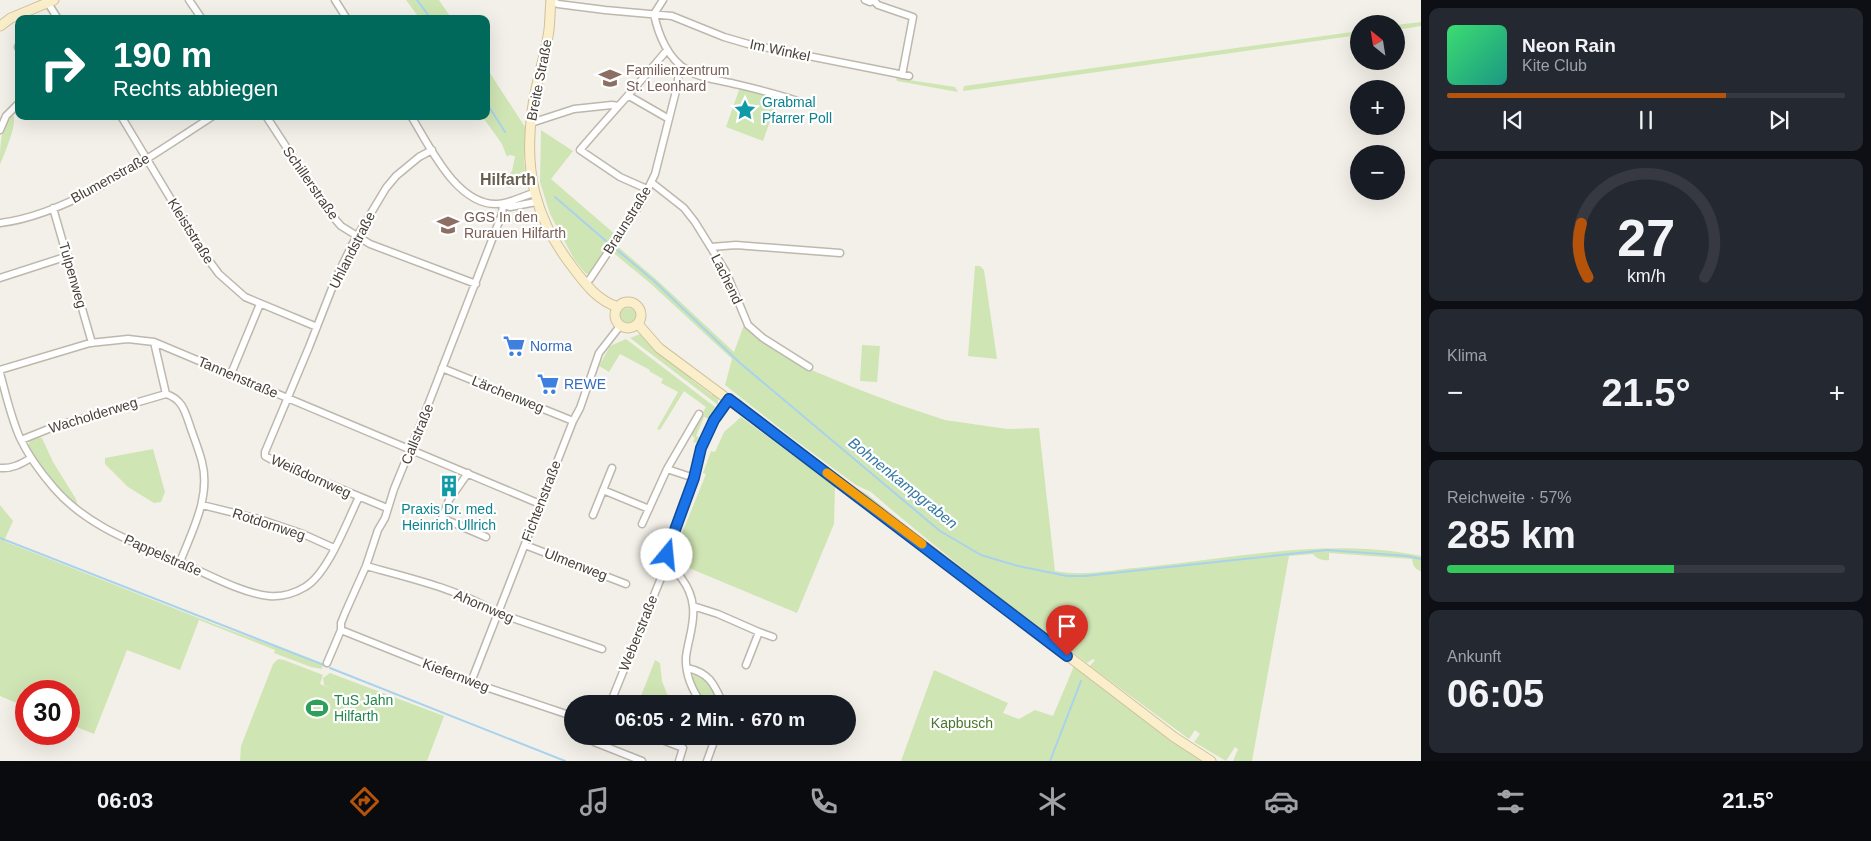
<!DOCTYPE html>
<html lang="de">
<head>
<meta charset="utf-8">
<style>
  body { margin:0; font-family:Helvetica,sans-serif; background:#242831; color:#f1f3f6; height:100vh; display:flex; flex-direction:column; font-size:19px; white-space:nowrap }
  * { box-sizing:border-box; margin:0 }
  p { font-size:16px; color:#9ea1a6 }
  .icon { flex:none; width:28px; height:28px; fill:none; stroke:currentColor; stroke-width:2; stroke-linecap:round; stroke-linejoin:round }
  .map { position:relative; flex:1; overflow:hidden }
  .side { display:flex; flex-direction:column; gap:8px; padding:8px; background:#0d0f14; width:450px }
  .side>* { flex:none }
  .top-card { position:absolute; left:15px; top:15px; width:475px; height:105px; border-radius:10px; box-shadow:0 5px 20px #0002; background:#00695c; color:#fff; overflow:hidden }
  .needle { width:32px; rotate:330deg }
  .fabs { position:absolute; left:1350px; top:15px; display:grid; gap:10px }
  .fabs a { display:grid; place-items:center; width:55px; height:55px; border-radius:50%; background:#171b24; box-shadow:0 5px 20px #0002; font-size:25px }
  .speed { position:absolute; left:15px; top:680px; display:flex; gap:10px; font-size:25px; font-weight:700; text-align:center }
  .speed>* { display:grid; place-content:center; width:65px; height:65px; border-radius:50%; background:#171b24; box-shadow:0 5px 20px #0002; line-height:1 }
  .speed .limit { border:8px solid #d22; background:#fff; color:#111 }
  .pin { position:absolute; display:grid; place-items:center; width:42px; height:42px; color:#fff; margin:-51px -21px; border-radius:50% 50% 50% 0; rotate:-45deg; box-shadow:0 0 5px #0007 }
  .pin .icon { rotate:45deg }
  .me { position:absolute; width:55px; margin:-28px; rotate:17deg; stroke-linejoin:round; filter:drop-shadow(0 0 4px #0008) }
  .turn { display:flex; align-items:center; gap:18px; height:105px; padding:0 15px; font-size:22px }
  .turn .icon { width:65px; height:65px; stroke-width:2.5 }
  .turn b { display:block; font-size:35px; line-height:42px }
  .big { font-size:38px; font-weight:700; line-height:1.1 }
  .side .tile { flex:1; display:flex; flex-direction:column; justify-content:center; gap:8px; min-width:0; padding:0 18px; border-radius:10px; background:#242831 }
  .side .dial { align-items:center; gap:0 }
  .dial svg { height:130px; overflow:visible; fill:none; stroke:#363941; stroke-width:7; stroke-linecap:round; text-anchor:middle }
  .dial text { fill:#f1f3f6; stroke:none }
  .song { display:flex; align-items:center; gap:15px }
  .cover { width:60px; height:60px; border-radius:8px; background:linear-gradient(135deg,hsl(140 70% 55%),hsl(170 70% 35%)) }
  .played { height:5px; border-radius:2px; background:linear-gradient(90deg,#b45309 70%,#363941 70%) }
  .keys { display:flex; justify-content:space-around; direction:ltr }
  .heat { display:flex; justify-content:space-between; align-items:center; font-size:28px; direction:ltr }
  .charge { height:8px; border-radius:4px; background:linear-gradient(90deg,#34c759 57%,#363941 0) }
  .trip { position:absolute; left:564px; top:695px; width:292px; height:50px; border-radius:25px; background:#171b24; box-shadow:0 5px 20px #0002; font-weight:700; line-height:50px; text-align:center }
  .dock { display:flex; height:80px; justify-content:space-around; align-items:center; background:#090b0e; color:#9ea1a6 }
  .dock .icon { width:35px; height:35px }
  .dock .on { color:#b45309 }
  .dock b { font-size:22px; color:#f1f3f6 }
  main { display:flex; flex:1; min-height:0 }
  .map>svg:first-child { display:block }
  .green { fill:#d0e5b4 }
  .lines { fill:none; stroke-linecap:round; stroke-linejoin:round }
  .stream { stroke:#a9d2ec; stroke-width:2 }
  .minor-casing { stroke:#beb7ac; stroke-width:9 }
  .secondary-casing { stroke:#d0c19b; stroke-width:11 }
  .minor { stroke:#fff; stroke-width:6 }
  .secondary { stroke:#fbefcb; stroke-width:9 }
  .route-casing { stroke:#114b97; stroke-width:12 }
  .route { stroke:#1a73e8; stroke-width:9 }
  .slow { stroke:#f59e0b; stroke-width:9 }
  .labels { text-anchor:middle; stroke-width:4.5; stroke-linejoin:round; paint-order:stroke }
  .street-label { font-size:14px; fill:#474138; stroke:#fff }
  .education-label { font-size:14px; fill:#785e54; stroke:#fff; text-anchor:start }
  .culture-label { font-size:14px; fill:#0d838f; stroke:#fff; text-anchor:start }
  .shop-label { font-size:14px; fill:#366cbe; stroke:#fff; text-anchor:start }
  .leisure-label { font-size:14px; fill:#27864d; stroke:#fff; text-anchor:start }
  .park-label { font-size:14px; fill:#4b762e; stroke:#fff }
  .water-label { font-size:15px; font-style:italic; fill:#3579a5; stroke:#fff }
  .quarter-label { font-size:16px; font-weight:bold; fill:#695e50; stroke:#fff }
</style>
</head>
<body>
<main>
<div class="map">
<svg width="1421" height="761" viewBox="0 0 1421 761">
  <rect width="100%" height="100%" fill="#f3f0e9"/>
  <path class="green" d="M406,0H439L452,19H420Z
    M1421,22V26L1396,30V25Z
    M1359,31V35L963,91L964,86Z
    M486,67L527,130L524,161L526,177L510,188L500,186L512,171L515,156L509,155L507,157L502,144L482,116H486Z
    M896,78L955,87L958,92L897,81Z
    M740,87L779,96L763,141L726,127Z
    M13,115C18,124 4,154 0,165C0,151 0,122 13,115Z
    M541,130L573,151L551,179L616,235L590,273L586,274L574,259L550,214L540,182Z
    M616,245L658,281L734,352L744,325L809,369L855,388L900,405L945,420L1007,429L1039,428L1055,571C1086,577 1115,569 1145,567C1236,558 1330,537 1421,556V571C1414,569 1413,565 1412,559L1329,553V560C1322,561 1317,559 1313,554L1289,556L1252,761H1233L1238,749L1235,747L1226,761L1194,742L1200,734L1195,730L1189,739L1090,666L1095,660L1093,659L1087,663C1013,608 940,552 871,492L856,485L791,437L725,385L732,359L650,283L611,251Z
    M975,266H980L984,270L997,359L968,356Z
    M620 316a8 8 0 1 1 16 0a8 8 0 1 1-16 0Z
    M640,334L656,350L693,378L692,380L712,395L713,393L718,399V405L630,338Z
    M626,339L715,407L709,419L704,417L696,436L701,438L699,443L693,442L695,438L691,435V432L706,407L684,391L660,430L657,429L678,392L661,383L663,379L649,371L650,370L620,354L609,372L599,366L610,346Z
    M862,345L880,346L877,382L860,381Z
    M739,398L792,442L854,487L867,494L953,564L737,400Z
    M741,417L835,486L834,524L797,613L677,563L674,553L706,474L703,473L711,451L715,452L724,432Z
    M38,437L42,438L53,462L76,499L78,506H76C57,488 41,469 28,446L30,440Z
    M153,449L165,492L161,502L154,503L128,487L105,464V458Z
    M0,505L13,521L4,541L224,628L323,664L322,669L311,667L274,653L275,650L199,620L180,670L127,650L94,734L69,724V691H26V707L0,696Z
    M278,659L284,660L323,675L320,684L332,689L324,685L323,678L330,673L444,716L427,761H240L241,746L273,664Z
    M655,660L660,663L662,681L671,704H660L641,696Z
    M1074,666L1205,761H901L934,670L1008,703L1003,713L1019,719L1035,710L1053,716Z
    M697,673L706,679L720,704H706L698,693L692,680V677Z"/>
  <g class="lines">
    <path class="stream" d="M417,0L431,19
      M486,102L505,132
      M555,197L606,241
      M616,249L654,281L740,363L940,531L981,555L1018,566L1067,576H1085L1327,550L1407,556L1421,559
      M0,538L324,665
      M330,668L565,761
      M1050,761L1081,681"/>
    <g class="minor-casing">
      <path id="minor" d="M189,0L202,19
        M335,0L347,19
        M550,0L558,4L605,10L672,16L724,37L748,44L909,76
        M865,0L870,2L875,0
        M874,1L878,5L913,17L902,75
        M48,3L58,19
        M654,14C658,34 668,59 687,70C700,78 717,80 731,83C756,89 779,94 803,103
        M654,14L663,0
        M18,47L19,48
        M629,96L669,119
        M121,116L202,251L219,274L245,297L317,327
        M266,116L328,211L341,226L370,244L476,284
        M411,116C429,145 456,205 497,204C509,204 522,196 534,193
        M531,123L574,109L612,105L618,106
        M0,130L6,116L19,103
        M651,182L684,208L695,222L726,272L748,325L763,338L809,367
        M647,189L620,177L580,150C609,116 639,84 667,50
        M503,204L510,207L536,202
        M53,208L92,343
        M0,223C70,215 154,154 213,116
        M711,247L736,245L840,253
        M0,278L68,256
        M585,284L590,279L641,203L655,174L677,87L680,65
        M154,342L166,394C182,399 185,411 190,426C194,438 199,450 202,462C211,497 192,531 180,562
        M442,368L573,421
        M0,370L90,343L128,339L154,342L540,504
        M0,373C6,395 11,418 20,438C29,457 41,473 54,488C89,529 144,546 191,567C213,577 245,594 269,596C282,597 295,593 305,587C328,574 347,521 359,497
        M231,374L260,304
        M21,440L56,426L166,394
        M0,468C12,469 21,464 31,458
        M667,469L699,414
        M468,473L449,500L442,518L486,537
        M603,490L649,509
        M202,505L259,519L303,534L334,548
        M387,508L276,462L265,456V452L309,347L336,278L353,243L386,188L396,176L419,157L432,150
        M593,515L612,468
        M642,524L667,469L694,478
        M525,545L626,584
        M366,566C410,578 458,589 498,613L602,649
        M693,606L718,614L759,632L746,665
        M341,630L471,682L572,716
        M759,632L773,637
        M327,663L341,630V623L345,613L366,566L378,530L385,518L394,489L421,423L502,214L503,204
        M687,668C710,673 714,684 723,704
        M471,682L573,421L580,408L599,353L620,326
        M610,704L661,578L673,568
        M702,704C692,690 685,674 686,657C688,640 695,624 693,607C692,597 688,587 682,579C675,568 666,562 668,549L694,478L701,448L714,420L729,399
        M597,736L594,742L642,761
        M652,736L683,748L679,761
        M707,761L716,736"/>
    </g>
    <g class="secondary-casing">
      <path id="secondary" d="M551,0C550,10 550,20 549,30C545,58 535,84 532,112C524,171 535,218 571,265C584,282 596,300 618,307
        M0,26L11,18L54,0
        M615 315a13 13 0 1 1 26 0a13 13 0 1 1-26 0Z
        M638,324L659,348L877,510L1174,737L1211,761"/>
    </g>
    <use href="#minor" class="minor"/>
    <use href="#secondary" class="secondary"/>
  </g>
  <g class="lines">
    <g class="route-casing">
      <path id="route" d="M667,555L668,549L694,478L701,448L714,420L729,399L1067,656"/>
    </g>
    <use href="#route" class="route"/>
    <path class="slow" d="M827,473L922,544"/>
  </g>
  <defs>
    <g id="school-bare" transform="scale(1.725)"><path d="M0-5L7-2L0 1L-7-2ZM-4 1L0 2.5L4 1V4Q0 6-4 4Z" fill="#8d6e63" stroke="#fff" stroke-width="2.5" paint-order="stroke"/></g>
    <g id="sight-bare" transform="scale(1.725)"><path d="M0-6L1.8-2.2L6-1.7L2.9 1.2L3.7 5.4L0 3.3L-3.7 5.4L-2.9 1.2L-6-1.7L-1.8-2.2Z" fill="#0f9aa8" stroke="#fff" stroke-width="2.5" paint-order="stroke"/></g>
    <g id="supermarket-bare" transform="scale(1.725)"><path d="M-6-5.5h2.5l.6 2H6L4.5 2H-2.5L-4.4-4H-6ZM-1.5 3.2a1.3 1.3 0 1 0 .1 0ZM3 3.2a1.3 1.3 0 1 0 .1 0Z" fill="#3f7fe0" stroke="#fff" stroke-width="2.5" paint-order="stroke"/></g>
    <g id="building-bare" transform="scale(1.725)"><path d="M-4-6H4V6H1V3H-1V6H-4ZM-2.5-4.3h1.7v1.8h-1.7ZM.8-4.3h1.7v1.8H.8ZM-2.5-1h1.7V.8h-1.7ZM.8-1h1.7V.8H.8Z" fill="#0f9aa8" stroke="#fff" stroke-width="2.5" paint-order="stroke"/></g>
    <g id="stadium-bare" transform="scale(1.725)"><path d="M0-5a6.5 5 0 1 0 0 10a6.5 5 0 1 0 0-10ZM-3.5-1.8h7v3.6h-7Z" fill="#2e9e5b" stroke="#fff" stroke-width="2.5" paint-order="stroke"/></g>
  </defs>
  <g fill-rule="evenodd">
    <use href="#school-bare" x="610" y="78"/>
    <use href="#sight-bare" x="745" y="110"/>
    <use href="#school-bare" x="448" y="225"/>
    <use href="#supermarket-bare" x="514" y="346"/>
    <use href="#supermarket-bare" x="548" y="384"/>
    <use href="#building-bare" x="449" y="486"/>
    <use href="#stadium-bare" x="317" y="708"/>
  </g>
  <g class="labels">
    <g class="street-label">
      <text transform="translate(780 50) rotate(12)" y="5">Im Winkel</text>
      <text transform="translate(539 80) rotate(-79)" y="5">Breite Straße</text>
      <text transform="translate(110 178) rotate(-29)" y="5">Blumenstraße</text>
      <text transform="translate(311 183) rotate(55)" y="5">Schillerstraße</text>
      <text transform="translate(627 220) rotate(-58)" y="5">Braunstraße</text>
      <text transform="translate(191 231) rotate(58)" y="5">Kleiststraße</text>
      <text transform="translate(352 250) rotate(-63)" y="5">Uhlandstraße</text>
      <text transform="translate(73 275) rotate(74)" y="5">Tulpenweg</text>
      <text transform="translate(727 279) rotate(64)" y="5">Lachend</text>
      <text transform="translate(238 377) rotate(23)" y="5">Tannenstraße</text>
      <text transform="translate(508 394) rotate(22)" y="5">Lärchenweg</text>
      <text transform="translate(93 415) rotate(-17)" y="5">Wacholderweg</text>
      <text transform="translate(417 434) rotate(-68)" y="5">Callstraße</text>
      <text transform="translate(311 476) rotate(24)" y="5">Weißdornweg</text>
      <text transform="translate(541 501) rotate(-69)" y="5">Fichtenstraße</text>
      <text transform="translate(269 524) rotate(18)" y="5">Rotdornweg</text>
      <text transform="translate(163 555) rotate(24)" y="5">Pappelstraße</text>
      <text transform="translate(576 564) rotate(21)" y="5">Ulmenweg</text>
      <text transform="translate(484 606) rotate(23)" y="5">Ahornweg</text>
      <text transform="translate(638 633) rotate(-68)" y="5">Weberstraße</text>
      <text transform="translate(456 675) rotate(21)" y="5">Kiefernweg</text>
    </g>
    <g class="education-label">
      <text x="626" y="75">Familienzentrum<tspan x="626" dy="16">St. Leonhard</tspan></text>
      <text x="464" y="222">GGS In den<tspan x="464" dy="16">Rurauen Hilfarth</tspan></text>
    </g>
    <g class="culture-label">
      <text x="762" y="107">Grabmal<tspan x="762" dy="16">Pfarrer Poll</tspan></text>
      <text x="449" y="514" text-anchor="middle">Praxis Dr. med.<tspan x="449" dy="16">Heinrich Ullrich</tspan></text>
    </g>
    <g class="shop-label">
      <text x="530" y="351">Norma</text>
      <text x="564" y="389">REWE</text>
    </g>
    <g class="leisure-label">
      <text x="334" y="705">TuS Jahn<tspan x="334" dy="16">Hilfarth</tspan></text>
    </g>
    <g class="park-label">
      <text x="962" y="728">Kapbusch</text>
    </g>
    <g class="water-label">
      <text transform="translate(903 483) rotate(39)" y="5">Bohnenkampgraben</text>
    </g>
    <g class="quarter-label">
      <text x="508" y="185">Hilfarth</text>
    </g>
  </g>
</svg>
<div class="fabs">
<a><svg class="needle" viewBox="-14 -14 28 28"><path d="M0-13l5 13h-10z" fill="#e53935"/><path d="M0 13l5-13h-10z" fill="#9ea1a6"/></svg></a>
<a>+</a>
<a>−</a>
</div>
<div class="speed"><div class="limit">30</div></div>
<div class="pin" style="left:1067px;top:656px;background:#d93025"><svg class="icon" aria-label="arrive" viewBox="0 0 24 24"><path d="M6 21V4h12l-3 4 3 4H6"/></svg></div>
<svg class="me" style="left:667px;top:555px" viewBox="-20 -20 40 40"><circle r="19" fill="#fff"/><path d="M0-13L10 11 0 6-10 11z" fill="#1a73e8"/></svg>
<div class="trip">06:05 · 2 Min. · 670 m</div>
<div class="top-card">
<div class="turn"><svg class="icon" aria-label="right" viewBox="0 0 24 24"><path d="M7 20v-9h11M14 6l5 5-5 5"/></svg><div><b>190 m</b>Rechts abbiegen</div></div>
</div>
</div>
<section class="side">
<div class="tile">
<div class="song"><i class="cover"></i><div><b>Neon Rain</b><p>Kite Club</p></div></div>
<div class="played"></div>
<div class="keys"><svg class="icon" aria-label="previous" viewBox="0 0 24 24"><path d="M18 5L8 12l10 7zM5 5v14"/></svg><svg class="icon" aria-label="pause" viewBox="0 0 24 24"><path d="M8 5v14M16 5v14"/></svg><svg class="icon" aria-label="next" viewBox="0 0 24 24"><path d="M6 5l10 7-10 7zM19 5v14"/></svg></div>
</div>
<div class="tile dial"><svg viewBox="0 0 100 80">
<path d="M14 69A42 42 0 1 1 86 69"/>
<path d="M14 69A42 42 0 0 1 10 36" stroke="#b45309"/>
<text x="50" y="56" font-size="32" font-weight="700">27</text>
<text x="50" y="72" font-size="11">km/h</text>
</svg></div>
<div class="tile"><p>Klima</p>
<div class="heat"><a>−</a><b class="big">21.5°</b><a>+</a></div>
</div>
<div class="tile"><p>Reichweite · 57%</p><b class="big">285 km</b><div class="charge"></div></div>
<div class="tile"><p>Ankunft</p><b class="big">06:05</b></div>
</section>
</main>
<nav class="dock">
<b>06:03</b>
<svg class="icon on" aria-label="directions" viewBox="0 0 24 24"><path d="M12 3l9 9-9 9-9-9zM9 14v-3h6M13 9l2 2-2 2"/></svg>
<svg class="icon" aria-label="music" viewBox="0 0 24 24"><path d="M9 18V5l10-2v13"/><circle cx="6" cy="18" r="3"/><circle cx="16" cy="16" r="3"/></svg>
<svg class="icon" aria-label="phone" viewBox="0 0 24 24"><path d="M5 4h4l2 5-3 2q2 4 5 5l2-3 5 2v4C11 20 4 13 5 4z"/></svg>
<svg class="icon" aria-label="climate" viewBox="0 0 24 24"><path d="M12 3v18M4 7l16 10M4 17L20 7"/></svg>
<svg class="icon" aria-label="car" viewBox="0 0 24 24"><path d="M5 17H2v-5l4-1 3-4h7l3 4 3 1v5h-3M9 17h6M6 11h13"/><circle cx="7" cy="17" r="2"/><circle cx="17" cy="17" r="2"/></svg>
<svg class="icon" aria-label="filters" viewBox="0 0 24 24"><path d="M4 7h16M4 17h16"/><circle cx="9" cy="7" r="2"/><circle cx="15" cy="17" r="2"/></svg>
<b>21.5°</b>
</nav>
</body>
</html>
